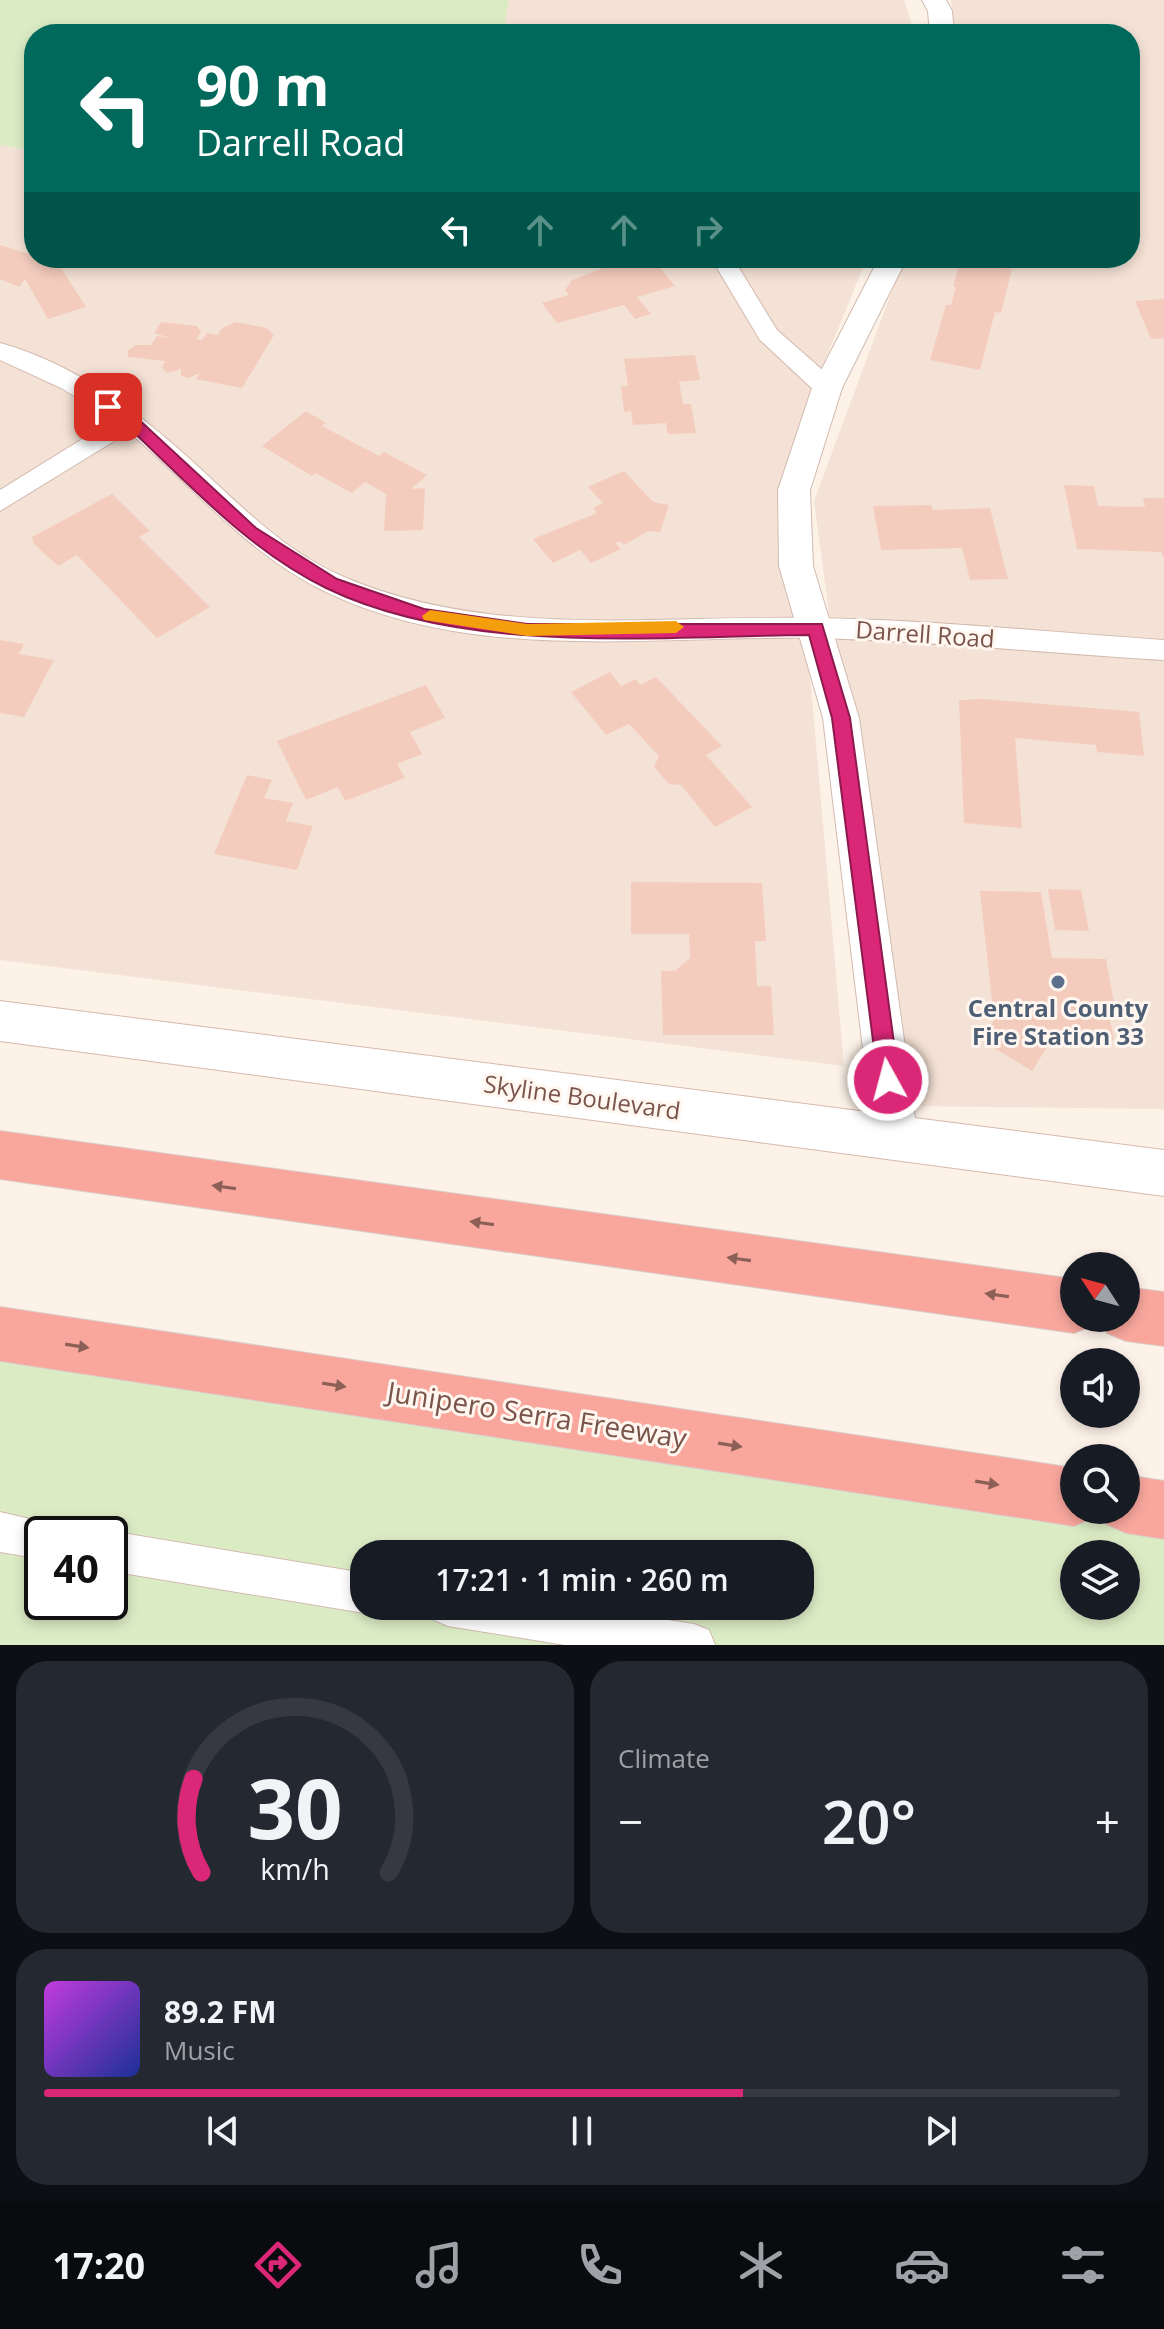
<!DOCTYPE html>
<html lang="en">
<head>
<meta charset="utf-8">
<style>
  body { margin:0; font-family:"Open Sans",sans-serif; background:#242831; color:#f1f3f6; height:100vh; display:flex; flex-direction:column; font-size:30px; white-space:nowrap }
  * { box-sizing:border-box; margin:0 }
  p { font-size:26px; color:#9ea1a6 }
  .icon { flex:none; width:44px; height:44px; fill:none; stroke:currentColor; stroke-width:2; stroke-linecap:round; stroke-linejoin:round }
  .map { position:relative; height:1645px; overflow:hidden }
  .drawer { display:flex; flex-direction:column; gap:16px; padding:16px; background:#0d0f14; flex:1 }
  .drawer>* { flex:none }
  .top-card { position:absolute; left:24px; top:24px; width:1116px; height:244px; border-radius:32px; box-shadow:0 4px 12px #0003; background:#00695c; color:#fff; overflow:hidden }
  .needle { width:52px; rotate:306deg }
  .tools { position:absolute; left:1060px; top:1252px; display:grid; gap:16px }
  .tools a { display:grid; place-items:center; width:80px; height:80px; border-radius:50%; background:#171b24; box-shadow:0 4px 12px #0003; font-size:40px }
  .speed { position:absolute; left:24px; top:1516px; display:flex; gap:16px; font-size:40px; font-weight:700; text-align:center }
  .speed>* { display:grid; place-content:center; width:104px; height:104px; border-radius:50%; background:#171b24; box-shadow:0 4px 12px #0003; line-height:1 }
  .speed .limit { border:4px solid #111; border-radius:12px; background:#fff; color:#111 }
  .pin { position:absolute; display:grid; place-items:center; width:68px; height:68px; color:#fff; margin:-34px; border-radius:16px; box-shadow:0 4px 12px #0006 }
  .me { position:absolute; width:88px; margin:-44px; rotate:353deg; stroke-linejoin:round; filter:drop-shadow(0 0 6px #0008) }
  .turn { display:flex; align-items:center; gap:28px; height:168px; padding:0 40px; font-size:36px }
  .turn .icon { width:104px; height:104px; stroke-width:2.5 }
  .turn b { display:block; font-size:56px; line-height:68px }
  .lanes { display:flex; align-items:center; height:76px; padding:0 40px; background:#0003; justify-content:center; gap:40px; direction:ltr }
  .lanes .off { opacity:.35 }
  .big { font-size:60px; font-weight:600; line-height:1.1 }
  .drawer .card { flex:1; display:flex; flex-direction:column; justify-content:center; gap:12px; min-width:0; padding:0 28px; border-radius:32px; background:#242831 }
  .drawer .dial { align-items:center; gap:0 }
  .dial svg { height:208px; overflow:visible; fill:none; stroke:#363941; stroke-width:7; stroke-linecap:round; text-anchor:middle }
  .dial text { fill:#f1f3f6; stroke:none }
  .song { display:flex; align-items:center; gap:24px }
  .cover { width:96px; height:96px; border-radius:12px; background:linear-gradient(135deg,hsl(290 70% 55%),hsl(230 70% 35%)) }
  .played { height:8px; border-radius:4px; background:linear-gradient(90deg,#db2777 65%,#363941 65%) }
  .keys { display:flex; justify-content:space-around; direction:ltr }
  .heat { display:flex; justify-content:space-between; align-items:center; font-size:44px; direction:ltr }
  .drawer .tiles { flex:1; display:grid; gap:16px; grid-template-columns:1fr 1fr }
  .card:last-child { grid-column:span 2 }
  .trip { position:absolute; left:350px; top:1540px; width:464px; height:80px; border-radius:32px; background:#171b24; box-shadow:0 4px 12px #0003; font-weight:600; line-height:80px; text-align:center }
  .tabs { display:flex; height:128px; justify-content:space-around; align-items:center; background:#090b0e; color:#9ea1a6 }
  .tabs .icon { width:56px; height:56px }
  .tabs .selected { color:#db2777 }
  .tabs b { font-size:36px; color:#f1f3f6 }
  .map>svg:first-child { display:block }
  .residential { fill:#f5e2d6 }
  .green { fill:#dbecc5; fill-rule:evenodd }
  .building { fill:#f4ccbe }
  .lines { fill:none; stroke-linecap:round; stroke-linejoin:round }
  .minor-casing { stroke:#d3baaf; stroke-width:2 }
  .tertiary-casing { stroke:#d3baaf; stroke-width:2 }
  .secondary-casing { stroke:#d6b9ac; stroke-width:2 }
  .motorway-casing { stroke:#d9cfcc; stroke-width:2 }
  .minor { fill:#fff; fill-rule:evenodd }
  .tertiary { fill:#fff; fill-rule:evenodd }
  .secondary { fill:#fff; fill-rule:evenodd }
  .motorway { fill:#f9a79d; fill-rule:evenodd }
  .oneway { fill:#8c6056 }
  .route { fill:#db2777; stroke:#8e194d; stroke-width:2 }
  .slow { fill:#f59e0b }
  .service-dot { fill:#5c6f8a; stroke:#fff6ef; stroke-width:3 }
  .labels { text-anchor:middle; stroke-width:6; stroke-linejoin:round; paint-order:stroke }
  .street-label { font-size:24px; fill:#79544a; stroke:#fff6ef }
  .service-label { font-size:24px; font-weight:bold; fill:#4e5e75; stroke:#fff6ef }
  .near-street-label { font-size:28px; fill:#79544a; stroke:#fff6ef }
</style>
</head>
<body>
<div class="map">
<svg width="1164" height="1645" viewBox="0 0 1164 1645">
  <rect width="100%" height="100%" fill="#fdf2e8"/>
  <path class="residential" d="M499,0H904L915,34H495Z
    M951,0H1164V1109L895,1106L814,501L904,258H1130V34H955Z
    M0,145L34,151V258H351L363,262L369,258H867L802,417L794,490L844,1066L0,960Z"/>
  <path class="green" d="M0,0H509L503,34H34V151L0,145Z
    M0,1334L1074,1510H1164V1645H0ZM42,1534H110V1602H42ZM364,1554H800V1606H364ZM1074,1554H1126V1606H1074Z"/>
  <path class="building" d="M0,245L58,263L86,307L48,319L25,279L19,287L0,279Z
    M622,258H652L675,286L637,297L651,314L635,319L624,305L557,323L542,303L569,295L565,290L572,280L624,260Z
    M960,260L1012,269L1001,313L995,312L980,370L930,360L946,305H951L956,287H953Z
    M1164,299V338L1151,339L1135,301Z
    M161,322L197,326L201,332L196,339L202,340L207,333L218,335L222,328L236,322L267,328L274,335L242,388L196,379L200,373L188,378L181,376V369L167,373L162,368L165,361L128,357V350L136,345H151L157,336L170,338L154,333Z
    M695,355L700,380L679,382L683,404H691L696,433L668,434L666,423L633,425L631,411L624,412L621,386H628L624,359Z
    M306,411L326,423L322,426L379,456L384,452L427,475L411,489L425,488L423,530L384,531L386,494L365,482L352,493L315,473L312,476L262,446Z
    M624,471L653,502L669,505L660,532L648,531L624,545L620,541L615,543L621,549L591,563L580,550L553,563L533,539L597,513L593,508L603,503L588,487Z
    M1064,485L1094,486L1098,506L1145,507L1143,498H1164V559L1161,552L1077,549Z
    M112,494L150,531L139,537L210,607L157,638L77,555L58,566L34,544L32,537Z
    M931,505L933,510L990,508L1008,579L970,580L962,548L881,550L873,506Z
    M0,640L24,644L19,654L54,660L24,717L0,713Z
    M610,672L621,686L636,679L640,685L656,677L722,746L706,755L752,807L715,827L681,785L669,784L654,767L659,756L629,724L606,735L571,692Z
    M426,685L445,718L410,732L422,754L397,764L405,778L345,801L338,787L306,800L277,741Z
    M982,699L1139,712L1144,756L1097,752L1096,745L1015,738L1022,828L964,823L959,700Z
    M247,775L272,780L264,798L293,803L286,821L313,826L297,870L214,854Z
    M631,882L762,883L766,941H755L757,986H771L774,1035H663L661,971H675L690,958L689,934H631Z
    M1048,889L1081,890L1089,931L1055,930Z
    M980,891L1041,892L1052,958L1106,959L1117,1019H1110L1114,1040L1052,1039L1032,1071L981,1040L994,1020Z"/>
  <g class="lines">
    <g class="minor-casing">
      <path id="minor" d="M711,258H733L777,330L836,382L839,388L836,394H818L760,340Z
        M0,343C73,363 136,410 191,460C237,502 284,552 344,577C492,640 657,615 814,618C931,620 1047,632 1164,640V660C1047,653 931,641 814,638C652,635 471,665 320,589C245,551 191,485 129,432L0,511V490L113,420L61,388L0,360Z
        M0,1512L56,1525L60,1534H42V1559L0,1552Z
        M110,1531L364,1573V1606H379L364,1613L110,1571V1534H103Z
        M428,1606H577L694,1624L709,1630L715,1645H565L448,1626L434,1620Z"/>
    </g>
    <g class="tertiary-casing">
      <path id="tertiary" d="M922,0H946L952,11L954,34H930L928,11Z
        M879,258H907L842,388L810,490L813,566L859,718L918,1140L911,1154L896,1160L881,1154L874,1140L823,718L779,566L778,490L812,388Z"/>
    </g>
    <g class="secondary-casing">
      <path id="secondary" d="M0,1001L1164,1150V1196L0,1041Z"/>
    </g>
    <g class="motorway-casing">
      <path id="motorway" d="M0,1131L1074,1279V1318H1096L1093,1325L1074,1333L0,1179Z
        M1126,1287L1164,1292V1346L1126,1341L1107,1333L1101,1318H1126Z
        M0,1307L1074,1468V1510H1097L1094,1517L1074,1526L0,1361Z
        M1126,1475L1164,1481V1539L1126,1533L1106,1524L1100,1510H1126Z"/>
    </g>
    <use href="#minor" class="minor"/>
    <use href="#tertiary" class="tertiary"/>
    <use href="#secondary" class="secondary"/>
    <use href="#motorway" class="motorway"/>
  </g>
  <defs><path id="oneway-solid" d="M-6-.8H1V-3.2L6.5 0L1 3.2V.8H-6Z" transform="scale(2)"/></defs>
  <g class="oneway">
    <use href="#oneway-solid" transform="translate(224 1187) rotate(-172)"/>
    <use href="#oneway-solid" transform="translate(482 1223) rotate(-172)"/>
    <use href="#oneway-solid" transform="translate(739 1259) rotate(-172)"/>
    <use href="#oneway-solid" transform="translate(997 1295) rotate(-172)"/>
    <use href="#oneway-solid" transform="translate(77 1346) rotate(9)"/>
    <use href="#oneway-solid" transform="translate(334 1385) rotate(9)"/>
    <use href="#oneway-solid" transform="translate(730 1445) rotate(9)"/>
    <use href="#oneway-solid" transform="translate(987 1483) rotate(9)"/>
  </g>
  <path class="route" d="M108,402L135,416L256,528L337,579L424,609L527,624H822L850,718L899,1080L896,1086L888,1089L881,1086L878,1080L832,718L809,635C656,636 467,656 326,588C248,550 187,482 125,424L103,410L101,407Z"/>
  <path class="slow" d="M430,610L527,624L676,621L684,627L676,633L527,636L424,620L422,616Z"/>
  <circle class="service-dot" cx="1058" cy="982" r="8"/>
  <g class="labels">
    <g class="street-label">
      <text transform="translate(925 635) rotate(4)" y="8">Darrell Road</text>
      <text transform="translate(582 1098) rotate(8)" y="8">Skyline Boulevard</text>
    </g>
    <g class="service-label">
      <text x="1058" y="1017">Central County<tspan x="1058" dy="28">Fire Station 33</tspan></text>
    </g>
    <g class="near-street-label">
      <text transform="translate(537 1415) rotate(9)" y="10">Junipero Serra Freeway</text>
    </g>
  </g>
</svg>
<div class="tools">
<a><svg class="needle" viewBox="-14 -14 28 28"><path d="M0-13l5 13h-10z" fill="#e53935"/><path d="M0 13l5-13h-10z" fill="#9ea1a6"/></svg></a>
<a><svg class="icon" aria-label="sound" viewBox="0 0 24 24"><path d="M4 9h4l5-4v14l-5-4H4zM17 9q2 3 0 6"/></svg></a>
<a><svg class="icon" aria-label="search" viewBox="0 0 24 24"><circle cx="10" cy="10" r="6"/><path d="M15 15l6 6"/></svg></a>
<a><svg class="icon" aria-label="layers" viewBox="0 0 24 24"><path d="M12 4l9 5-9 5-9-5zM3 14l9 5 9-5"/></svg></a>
</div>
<div class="speed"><div class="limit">40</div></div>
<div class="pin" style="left:108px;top:407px;background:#d93025"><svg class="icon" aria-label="arrive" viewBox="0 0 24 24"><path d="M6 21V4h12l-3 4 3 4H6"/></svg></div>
<svg class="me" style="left:888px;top:1080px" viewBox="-20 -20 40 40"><circle r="17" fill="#db2777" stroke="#fff" stroke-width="3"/><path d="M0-11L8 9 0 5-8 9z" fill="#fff"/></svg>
<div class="trip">17:21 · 1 min · 260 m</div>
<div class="top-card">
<div class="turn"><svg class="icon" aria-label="left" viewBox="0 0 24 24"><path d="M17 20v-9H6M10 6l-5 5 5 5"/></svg><div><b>90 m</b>Darrell Road</div></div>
<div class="lanes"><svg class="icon" aria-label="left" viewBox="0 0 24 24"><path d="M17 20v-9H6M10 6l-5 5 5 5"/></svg><svg class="icon off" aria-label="ahead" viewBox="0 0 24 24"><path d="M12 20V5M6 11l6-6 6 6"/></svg><svg class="icon off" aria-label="ahead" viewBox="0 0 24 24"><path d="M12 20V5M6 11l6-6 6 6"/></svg><svg class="icon off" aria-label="right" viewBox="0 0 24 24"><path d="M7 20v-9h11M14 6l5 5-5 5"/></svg></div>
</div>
</div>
<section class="drawer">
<div class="tiles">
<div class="card dial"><svg viewBox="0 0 100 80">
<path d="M14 69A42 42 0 1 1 86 69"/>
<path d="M14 69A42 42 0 0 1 11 33" stroke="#db2777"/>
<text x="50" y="56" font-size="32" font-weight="700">30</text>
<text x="50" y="72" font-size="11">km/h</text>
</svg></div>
<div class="card"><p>Climate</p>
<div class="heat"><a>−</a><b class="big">20°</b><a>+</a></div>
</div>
<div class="card">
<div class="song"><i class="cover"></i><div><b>89.2 FM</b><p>Music</p></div></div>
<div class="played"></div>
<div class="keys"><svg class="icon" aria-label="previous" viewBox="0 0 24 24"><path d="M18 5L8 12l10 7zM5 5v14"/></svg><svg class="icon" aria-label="pause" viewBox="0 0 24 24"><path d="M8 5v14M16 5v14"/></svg><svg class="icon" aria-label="next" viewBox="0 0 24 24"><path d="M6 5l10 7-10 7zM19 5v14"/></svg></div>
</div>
</div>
</section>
<nav class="tabs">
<b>17:20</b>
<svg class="icon selected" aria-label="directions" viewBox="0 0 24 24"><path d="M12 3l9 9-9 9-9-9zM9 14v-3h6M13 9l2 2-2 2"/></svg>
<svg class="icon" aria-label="music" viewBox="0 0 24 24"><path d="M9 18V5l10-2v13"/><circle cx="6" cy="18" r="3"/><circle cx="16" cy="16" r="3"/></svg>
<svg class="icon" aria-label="phone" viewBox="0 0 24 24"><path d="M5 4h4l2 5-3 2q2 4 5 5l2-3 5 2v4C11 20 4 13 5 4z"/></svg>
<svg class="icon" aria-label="climate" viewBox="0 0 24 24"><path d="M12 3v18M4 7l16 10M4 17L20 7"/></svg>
<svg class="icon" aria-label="car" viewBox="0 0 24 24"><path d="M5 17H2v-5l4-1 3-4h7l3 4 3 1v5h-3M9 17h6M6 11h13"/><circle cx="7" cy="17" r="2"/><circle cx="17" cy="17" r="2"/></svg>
<svg class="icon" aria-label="filters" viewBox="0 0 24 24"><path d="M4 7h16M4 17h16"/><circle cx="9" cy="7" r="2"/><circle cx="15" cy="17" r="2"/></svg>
</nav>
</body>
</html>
